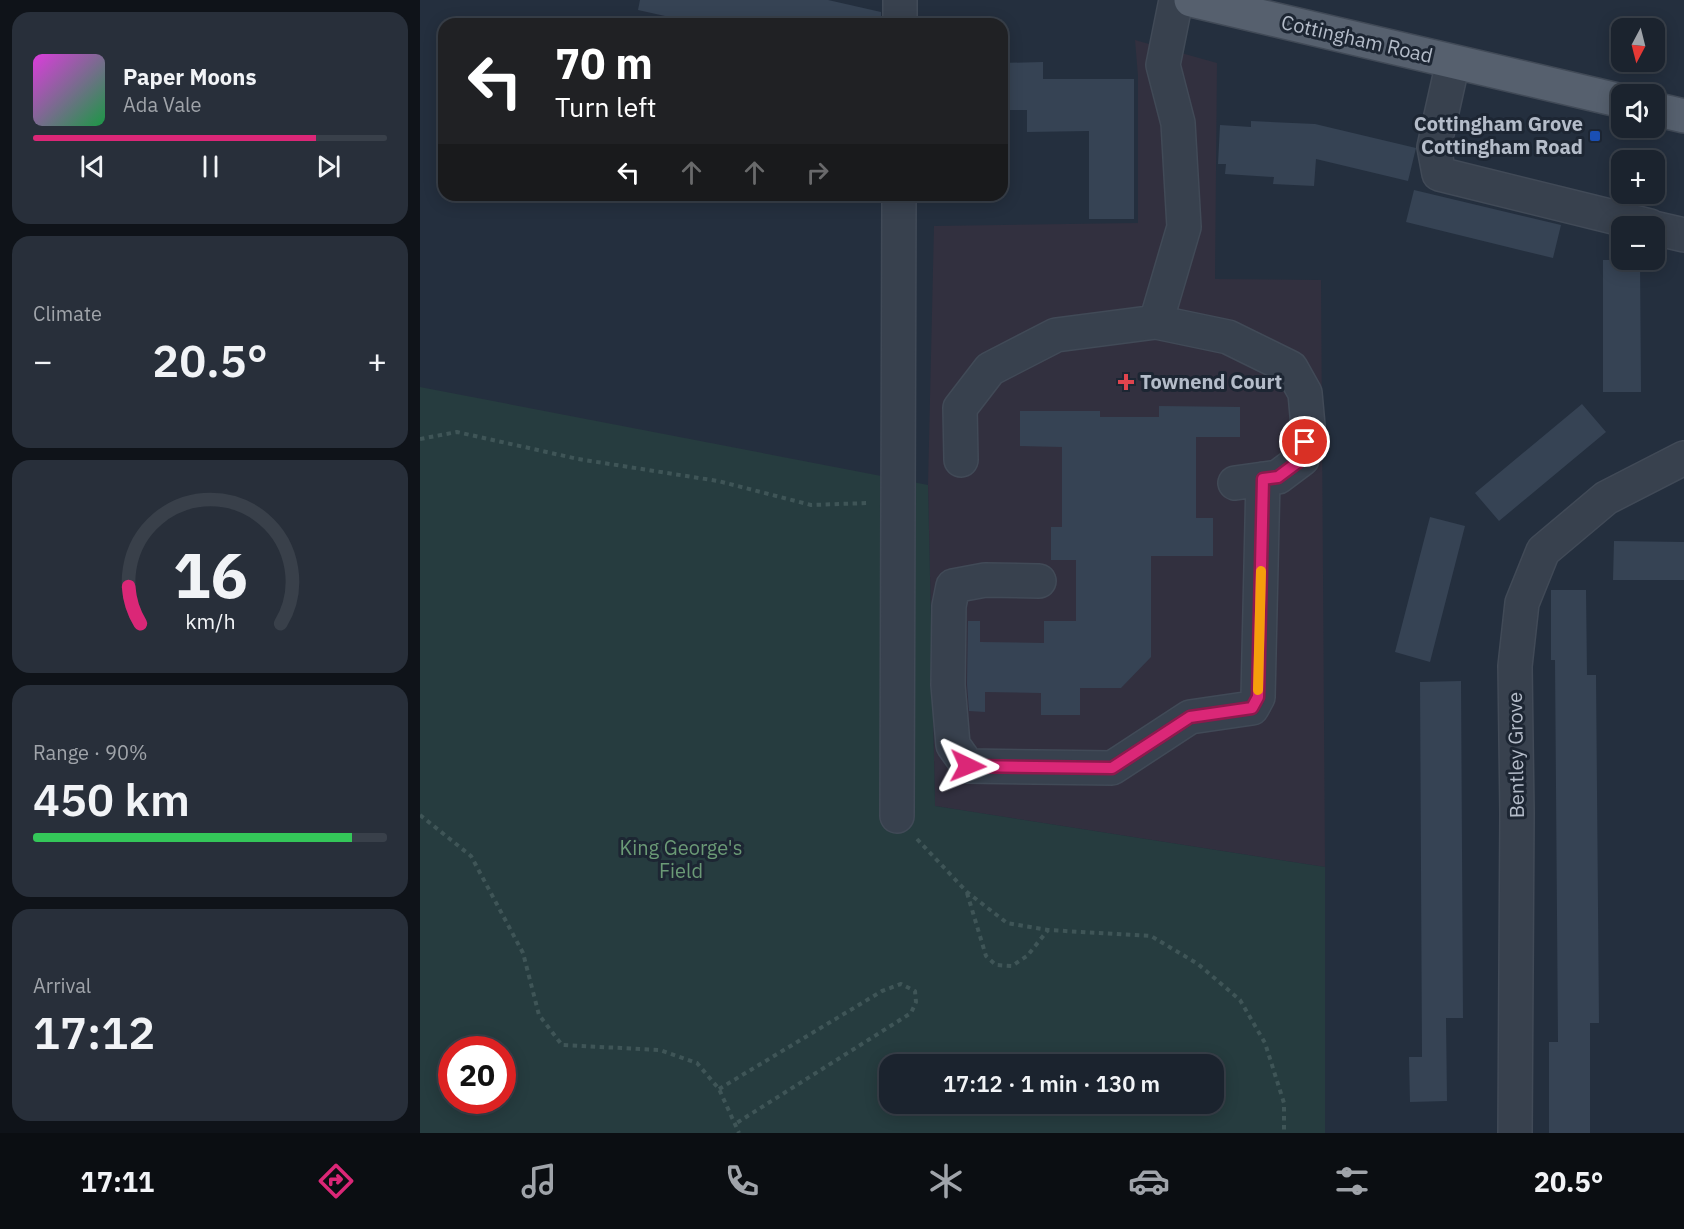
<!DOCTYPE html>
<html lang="en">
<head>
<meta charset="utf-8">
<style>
  body { margin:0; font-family:"IBM Plex Sans",sans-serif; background:#282f3a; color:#f1f3f6; height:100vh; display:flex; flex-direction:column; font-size:22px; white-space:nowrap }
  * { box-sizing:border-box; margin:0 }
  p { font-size:20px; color:#a0a4aa }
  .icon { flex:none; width:33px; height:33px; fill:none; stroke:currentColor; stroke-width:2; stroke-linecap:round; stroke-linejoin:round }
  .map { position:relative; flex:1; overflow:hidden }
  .drawer { display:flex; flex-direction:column; gap:12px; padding:12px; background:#0f1319; width:420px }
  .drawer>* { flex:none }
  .top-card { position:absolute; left:18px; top:18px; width:570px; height:183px; border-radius:18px; box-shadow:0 3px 15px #0003,0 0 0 2px #39404a; background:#202124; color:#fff; overflow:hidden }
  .needle { width:39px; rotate:187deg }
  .buttons { position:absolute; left:1191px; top:18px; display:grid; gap:12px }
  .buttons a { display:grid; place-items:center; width:54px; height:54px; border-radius:12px; background:#1b232e; box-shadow:0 3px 15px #0003,0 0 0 2px #39404a; font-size:30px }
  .speed { position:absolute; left:18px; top:1036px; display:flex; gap:12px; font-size:30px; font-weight:700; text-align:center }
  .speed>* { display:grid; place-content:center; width:78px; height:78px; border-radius:50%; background:#1b232e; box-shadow:0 3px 15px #0003,0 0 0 2px #39404a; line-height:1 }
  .speed .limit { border:9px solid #d22; background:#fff; color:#111 }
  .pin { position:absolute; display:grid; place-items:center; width:51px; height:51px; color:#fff; margin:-26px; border:3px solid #fff; border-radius:50%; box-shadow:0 2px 6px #0007 }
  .me { position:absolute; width:66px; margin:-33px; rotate:92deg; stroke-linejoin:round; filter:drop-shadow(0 0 4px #0008) }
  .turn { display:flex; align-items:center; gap:21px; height:126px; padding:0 18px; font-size:27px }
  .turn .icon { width:78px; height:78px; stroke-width:2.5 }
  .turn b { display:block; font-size:42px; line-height:51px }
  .lanes { display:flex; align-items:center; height:57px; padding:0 18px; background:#0003; justify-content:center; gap:30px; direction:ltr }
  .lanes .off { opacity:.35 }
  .big { font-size:45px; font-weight:600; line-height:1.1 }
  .drawer .card { flex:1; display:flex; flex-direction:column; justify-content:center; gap:9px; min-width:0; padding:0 21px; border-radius:18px; background:#282f3a }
  .drawer .dial { align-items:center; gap:0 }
  .dial svg { height:156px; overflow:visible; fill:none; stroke:#39404a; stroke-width:7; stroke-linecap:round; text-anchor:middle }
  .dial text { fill:#f1f3f6; stroke:none }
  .song { display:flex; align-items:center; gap:18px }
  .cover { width:72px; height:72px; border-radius:9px; background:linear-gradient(135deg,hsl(300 70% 55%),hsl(140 70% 35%)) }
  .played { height:6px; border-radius:3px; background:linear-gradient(90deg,#db2777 80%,#39404a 80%) }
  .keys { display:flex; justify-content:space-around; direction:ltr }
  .heat { display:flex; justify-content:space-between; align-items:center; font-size:33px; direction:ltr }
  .charge { height:9px; border-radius:4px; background:linear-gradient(90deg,#34c759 90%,#39404a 0) }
  .trip { position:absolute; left:459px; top:1054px; width:345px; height:60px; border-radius:18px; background:#1b232e; box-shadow:0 3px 15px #0003,0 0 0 2px #39404a; font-weight:600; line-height:60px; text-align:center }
  .menu { display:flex; height:96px; justify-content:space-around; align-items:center; background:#0b0e12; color:#a0a4aa }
  .menu .icon { width:42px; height:42px }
  .menu .on { color:#db2777 }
  .menu b { font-size:27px; color:#f1f3f6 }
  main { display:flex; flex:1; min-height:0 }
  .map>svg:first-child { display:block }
  .medical { fill:#32303f }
  .green { fill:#263c3f; fill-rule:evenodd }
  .building { fill:#364354 }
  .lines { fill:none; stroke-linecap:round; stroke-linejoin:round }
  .minor-casing { stroke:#414a57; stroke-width:36 }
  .major-casing { stroke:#414a57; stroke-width:36 }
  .path { stroke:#3f5557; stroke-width:4; stroke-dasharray:4.5 4.5; stroke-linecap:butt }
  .minor { stroke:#38414e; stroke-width:33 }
  .major { stroke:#56606e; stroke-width:33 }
  .route-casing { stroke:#8e194d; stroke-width:15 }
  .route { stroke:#db2777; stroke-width:10 }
  .slow { stroke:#f59e0b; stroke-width:10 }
  .transit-dot { fill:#1a4fb4; stroke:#1d2633; stroke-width:2 }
  .health-dot { fill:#e0444e; stroke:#1d2633; stroke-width:2 }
  .labels { text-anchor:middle; stroke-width:6; stroke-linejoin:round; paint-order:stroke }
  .street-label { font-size:20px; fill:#b4bcc9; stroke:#1d2633 }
  .poi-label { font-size:20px; font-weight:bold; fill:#b4bcc9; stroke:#1d2633; text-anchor:end }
  .park-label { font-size:20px; fill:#6b9a76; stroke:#1d2633 }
</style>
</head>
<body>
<main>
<section class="drawer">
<div class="card">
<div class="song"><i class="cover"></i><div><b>Paper Moons</b><p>Ada Vale</p></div></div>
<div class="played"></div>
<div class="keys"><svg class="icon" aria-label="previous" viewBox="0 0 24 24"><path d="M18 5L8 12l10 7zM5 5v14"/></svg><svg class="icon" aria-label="pause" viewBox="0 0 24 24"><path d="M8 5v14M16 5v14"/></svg><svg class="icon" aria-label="next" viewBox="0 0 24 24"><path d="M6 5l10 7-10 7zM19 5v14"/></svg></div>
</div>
<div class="card"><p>Climate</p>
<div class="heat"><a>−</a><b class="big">20.5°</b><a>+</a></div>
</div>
<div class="card dial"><svg viewBox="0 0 100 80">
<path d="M14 69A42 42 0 1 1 86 69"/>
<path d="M14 69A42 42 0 0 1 8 50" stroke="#db2777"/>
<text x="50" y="56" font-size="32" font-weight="700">16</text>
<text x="50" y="72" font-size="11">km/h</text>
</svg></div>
<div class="card"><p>Range · 90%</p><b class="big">450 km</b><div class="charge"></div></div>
<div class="card"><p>Arrival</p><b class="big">17:12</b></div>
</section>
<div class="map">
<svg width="1264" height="1133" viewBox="0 0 1264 1133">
  <rect width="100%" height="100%" fill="#242f3e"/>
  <path class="medical" d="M715,40L797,63L795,279L901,280L905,867L515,806L508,485L514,226L718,223V76Z"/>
  <path class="green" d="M0,387L508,485L515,806L905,867V1133H0ZM32,1050H82V1101H32ZM470,1065H794V1104H470Z"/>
  <path class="building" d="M220,0H408L461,12V24H281L218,10Z
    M623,62V79H714V219H669V131L607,132V110H582V63Z
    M831,121L895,124L996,148L988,181L896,159L894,186L853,184L854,177L805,174L806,164H798L800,125L831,127Z
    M994,190L1141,225L1133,258L986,222Z
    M1183,260H1220L1221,392H1183Z
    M1162,404L1186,432L1079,521L1055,493Z
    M739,406L820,407V437H776V518H793V556H731V657L701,688H660V715H621V693L565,692V712L549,711L547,684L548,621H560V642L624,643V621H656V560H631V527H642V447L600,446V411H680V417H739Z
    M1010,517L1045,526L1010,662L975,652Z
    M1194,541L1264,542V580H1193Z
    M1131,590H1166L1167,675H1176L1179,1023H1170V1133H1129V1042H1138L1135,660H1131Z
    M1041,681L1043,1018H1026L1027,1101L990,1102L989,1057H1002L1000,682Z"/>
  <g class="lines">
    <g class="minor-casing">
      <path id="minor" d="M480,24V0
        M1033,62L1014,147L1019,174L1230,226
        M1234,228L1264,235
        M736,322L764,227L758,123L743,65L756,0
        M541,460L540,408L570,369L636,335L736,322L808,337L871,368L885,393L888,426L882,459L858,477L815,483
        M619,581L565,580L533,586L529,606L528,685L533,745L548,766L692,768L770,717L832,708L838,697L843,479
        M477,816L479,195
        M1095,1133L1097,813L1095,666L1102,603L1123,551L1186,498L1264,458"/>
    </g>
    <g class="major-casing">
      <path id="major" d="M771,0L1202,101
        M1234,109L1264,116"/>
    </g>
    <path class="path" d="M0,439L37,432L158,459L298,481L391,505L448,503
      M0,815L51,856L103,953L119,1015L142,1045L240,1050L277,1063L299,1089L319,1133
      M497,839L547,892L587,923L628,930L731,936L778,964L820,1000L845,1043L864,1103V1133
      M547,893L566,956L576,965L592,966L607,956L628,930
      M299,1089L462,991L481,984L495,991L496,1002L491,1013L315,1124"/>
    <use href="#minor" class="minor"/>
    <use href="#major" class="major"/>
  </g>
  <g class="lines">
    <g class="route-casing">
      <path id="route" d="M548,766L692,768L770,717L832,708L838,697L843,479L858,477L882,459L885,442"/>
    </g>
    <use href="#route" class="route"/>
    <path class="slow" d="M838,690L841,571"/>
  </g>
  <rect class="transit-dot" x="1169" y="130" width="12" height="12" rx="3"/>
  <path class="health-dot" d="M703 373h6v6h6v6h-6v6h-6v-6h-6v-6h6z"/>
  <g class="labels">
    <g class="street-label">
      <text transform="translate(937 39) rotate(13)" y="7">Cottingham Road</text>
      <text transform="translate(1096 755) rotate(-91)" y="7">Bentley Grove</text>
    </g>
    <g class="poi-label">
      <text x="1163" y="131">Cottingham Grove<tspan x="1163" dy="23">Cottingham Road</tspan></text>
      <text x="720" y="389" text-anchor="start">Townend Court</text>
    </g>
    <g class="park-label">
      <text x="261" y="855">King George's<tspan x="261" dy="23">Field</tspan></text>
    </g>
  </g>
</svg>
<div class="buttons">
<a><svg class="needle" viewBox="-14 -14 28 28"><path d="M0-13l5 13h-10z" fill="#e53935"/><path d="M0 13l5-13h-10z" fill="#a0a4aa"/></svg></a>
<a><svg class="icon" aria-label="sound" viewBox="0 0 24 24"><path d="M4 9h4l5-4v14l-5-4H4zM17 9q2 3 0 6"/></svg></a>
<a>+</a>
<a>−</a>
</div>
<div class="speed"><div class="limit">20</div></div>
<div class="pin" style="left:885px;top:442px;background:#d93025"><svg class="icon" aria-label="arrive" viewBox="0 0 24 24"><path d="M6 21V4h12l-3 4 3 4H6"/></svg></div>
<svg class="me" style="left:548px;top:766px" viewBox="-20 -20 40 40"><path d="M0-17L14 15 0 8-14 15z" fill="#db2777" stroke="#fff" stroke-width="4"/></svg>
<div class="trip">17:12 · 1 min · 130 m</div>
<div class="top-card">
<div class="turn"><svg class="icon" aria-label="left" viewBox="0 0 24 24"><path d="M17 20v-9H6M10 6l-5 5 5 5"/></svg><div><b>70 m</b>Turn left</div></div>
<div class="lanes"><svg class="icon" aria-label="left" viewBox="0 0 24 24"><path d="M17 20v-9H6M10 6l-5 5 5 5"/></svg><svg class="icon off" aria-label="ahead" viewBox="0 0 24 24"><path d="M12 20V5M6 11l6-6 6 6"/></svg><svg class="icon off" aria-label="ahead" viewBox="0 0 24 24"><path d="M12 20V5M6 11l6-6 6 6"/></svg><svg class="icon off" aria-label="right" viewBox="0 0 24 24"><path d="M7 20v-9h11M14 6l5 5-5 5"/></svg></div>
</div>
</div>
</main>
<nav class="menu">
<b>17:11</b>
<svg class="icon on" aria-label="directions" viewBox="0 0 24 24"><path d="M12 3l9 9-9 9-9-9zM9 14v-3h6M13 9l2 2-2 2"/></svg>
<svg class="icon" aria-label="music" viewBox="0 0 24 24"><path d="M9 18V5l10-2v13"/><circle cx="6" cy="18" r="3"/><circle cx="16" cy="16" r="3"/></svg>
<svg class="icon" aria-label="phone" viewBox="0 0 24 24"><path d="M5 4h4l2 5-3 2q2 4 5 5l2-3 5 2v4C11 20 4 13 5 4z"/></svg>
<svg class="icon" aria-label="climate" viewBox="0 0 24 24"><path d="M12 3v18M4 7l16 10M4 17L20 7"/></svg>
<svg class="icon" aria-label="car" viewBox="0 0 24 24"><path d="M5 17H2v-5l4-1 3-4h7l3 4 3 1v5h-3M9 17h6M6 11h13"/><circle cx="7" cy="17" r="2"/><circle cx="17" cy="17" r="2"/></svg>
<svg class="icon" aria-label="filters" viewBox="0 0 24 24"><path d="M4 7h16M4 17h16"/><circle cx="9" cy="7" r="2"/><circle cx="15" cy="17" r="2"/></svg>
<b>20.5°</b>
</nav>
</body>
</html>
